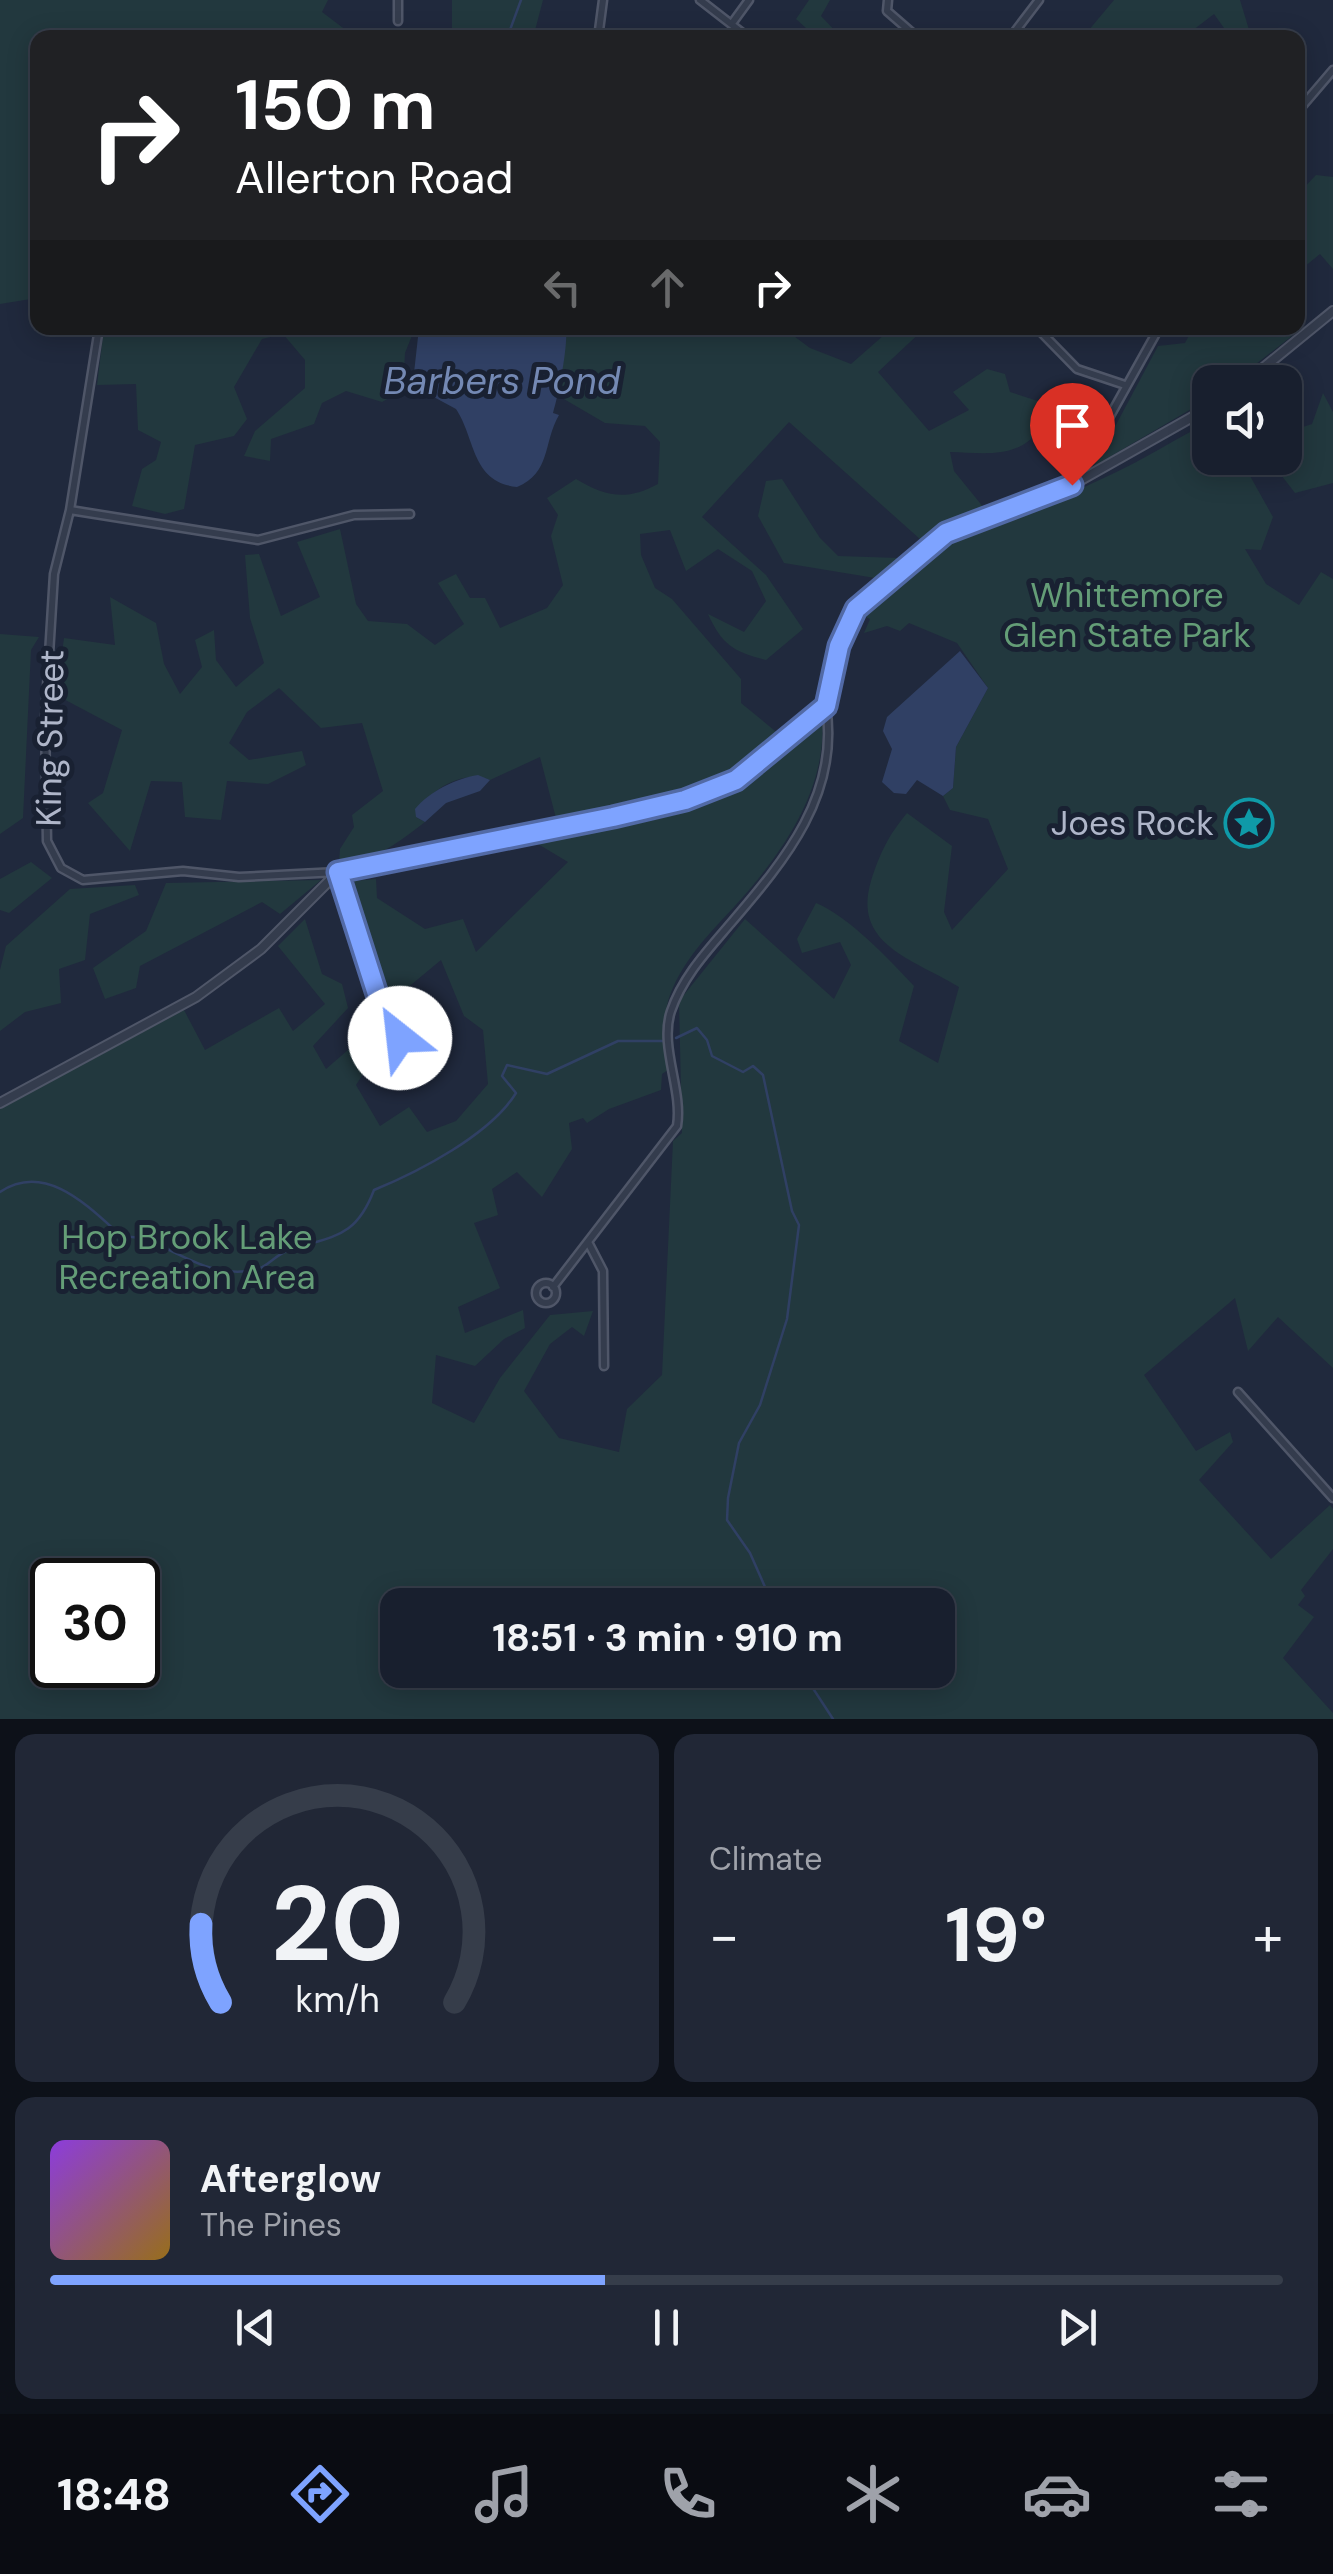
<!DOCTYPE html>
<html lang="en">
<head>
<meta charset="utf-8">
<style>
  body { margin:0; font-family:"DM Sans",sans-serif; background:#212736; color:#f1f3f6; height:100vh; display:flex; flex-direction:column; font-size:38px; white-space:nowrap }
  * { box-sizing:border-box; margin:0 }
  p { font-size:32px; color:#9fa2aa }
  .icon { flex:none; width:55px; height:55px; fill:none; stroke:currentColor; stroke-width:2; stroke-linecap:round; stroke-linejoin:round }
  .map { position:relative; height:1719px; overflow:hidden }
  .side { display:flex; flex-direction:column; gap:15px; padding:15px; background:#0d1119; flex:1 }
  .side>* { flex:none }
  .banner { position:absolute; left:30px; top:30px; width:1275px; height:305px; border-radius:20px; box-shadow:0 5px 25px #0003,0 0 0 2px #363d4a; background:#202124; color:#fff; overflow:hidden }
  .buttons { position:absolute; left:1192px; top:365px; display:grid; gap:20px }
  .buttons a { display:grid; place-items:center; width:110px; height:110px; border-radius:20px; background:#181f2e; box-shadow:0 5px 25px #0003,0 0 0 2px #363d4a; font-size:50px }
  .speed { position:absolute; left:30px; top:1558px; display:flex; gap:20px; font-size:50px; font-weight:700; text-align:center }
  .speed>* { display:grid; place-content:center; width:130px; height:130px; border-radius:50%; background:#181f2e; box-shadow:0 5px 25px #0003,0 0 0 2px #363d4a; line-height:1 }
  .speed .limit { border:5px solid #111; border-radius:15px; background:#fff; color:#111 }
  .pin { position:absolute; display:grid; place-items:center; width:85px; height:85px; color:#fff; margin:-102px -42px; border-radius:50% 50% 50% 0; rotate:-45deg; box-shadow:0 0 10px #0007 }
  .pin .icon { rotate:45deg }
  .me { position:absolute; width:110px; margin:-55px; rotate:331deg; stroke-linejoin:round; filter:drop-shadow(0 0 8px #0008) }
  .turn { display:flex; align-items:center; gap:35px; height:210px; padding:0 40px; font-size:45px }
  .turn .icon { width:130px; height:130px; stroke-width:2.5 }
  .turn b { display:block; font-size:70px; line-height:85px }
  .lanes { display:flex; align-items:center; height:95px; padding:0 40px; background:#0003; justify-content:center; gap:50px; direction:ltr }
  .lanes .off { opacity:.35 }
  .big { font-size:75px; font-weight:700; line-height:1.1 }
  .side .card { flex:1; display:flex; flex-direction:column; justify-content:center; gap:15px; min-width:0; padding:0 35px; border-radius:20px; background:#212736 }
  .side .dial { align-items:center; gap:0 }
  .dial svg { height:260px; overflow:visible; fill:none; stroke:#363d4a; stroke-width:7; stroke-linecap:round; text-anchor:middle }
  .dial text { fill:#f1f3f6; stroke:none }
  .song { display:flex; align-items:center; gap:30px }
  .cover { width:120px; height:120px; border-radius:15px; background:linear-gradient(135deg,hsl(270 70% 55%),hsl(40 70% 35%)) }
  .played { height:10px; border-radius:5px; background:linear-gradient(90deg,#7ea3ff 45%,#363d4a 45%) }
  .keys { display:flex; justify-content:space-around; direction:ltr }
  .heat { display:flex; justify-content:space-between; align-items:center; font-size:55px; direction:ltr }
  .side .tiles { flex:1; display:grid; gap:15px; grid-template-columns:1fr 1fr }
  .card:last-child { grid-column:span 2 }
  .trip { position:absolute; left:380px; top:1588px; width:575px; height:100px; border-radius:20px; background:#181f2e; box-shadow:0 5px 25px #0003,0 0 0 2px #363d4a; font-weight:700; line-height:100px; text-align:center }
  .menu { display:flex; height:160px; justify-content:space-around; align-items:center; background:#0a0c12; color:#9fa2aa }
  .menu .icon { width:70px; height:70px }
  .menu .current { color:#7ea3ff }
  .menu b { font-size:45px; color:#f1f3f6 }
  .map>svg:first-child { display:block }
  .green { fill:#22383e; fill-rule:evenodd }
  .water { fill:#304064 }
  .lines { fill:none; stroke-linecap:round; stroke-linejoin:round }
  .stream { stroke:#304064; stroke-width:2.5 }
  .minor-casing { stroke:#4f5668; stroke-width:11 }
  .tertiary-casing { stroke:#4f5668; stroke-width:12 }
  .minor { stroke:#343c4d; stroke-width:6 }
  .tertiary { stroke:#343c4d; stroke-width:8 }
  .route-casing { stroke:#526aa6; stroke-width:25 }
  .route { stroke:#7ea3ff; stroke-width:18 }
  .labels { text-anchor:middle; stroke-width:10; stroke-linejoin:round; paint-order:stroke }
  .park-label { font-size:35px; fill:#649d77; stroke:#192132 }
  .street-label { font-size:35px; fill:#afb6c9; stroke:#192132 }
  .poi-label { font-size:35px; fill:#afb6c9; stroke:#192132; text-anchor:end }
  .water-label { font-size:38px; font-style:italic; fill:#7489b4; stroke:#192132 }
</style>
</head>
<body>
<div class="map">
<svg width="1333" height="1719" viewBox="0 0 1333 1719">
  <rect width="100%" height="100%" fill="#20293d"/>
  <path class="green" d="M0,0H328L322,12L355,37L38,38L37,298L0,304Z
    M452,0H543L533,38L452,37Z
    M809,0H830L821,16L841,37H816L796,19Z
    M1114,0H1240L1250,33L1229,35L1214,14L1184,37H1083Z
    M1316,175L1333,177V269L1320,254L1298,272V194Z
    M104,328H415L405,353L403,390L382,402L346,391L322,403L314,424L271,439L270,461L244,456L255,431L305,388V360L283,334L262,339L234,387L247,419L234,436L195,445L184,509L165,514L132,506L142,469L156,460L161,442L138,430L136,384L97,385Z
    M566,328H783L810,348L851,364L892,328H925L878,372L929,431L969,410L953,392L987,369L1005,374L1010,392L1041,402L1057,420L1098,424L1086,451L1071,453L1064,434L1043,424C1022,460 986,453 950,452L954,471L984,508L921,540L789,422L702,517L766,575L803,629L766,660C734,652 722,645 708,614L744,632L766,601L752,571L718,549L686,571L670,530L640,534L641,555L655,588L672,599L741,679V703L780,735L729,777L680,796L557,822L540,757L490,780C462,769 426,791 416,817L425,822C400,841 372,864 339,862L340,849L354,827L352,815L383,791L362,723L321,728L279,688L247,712L229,743L249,760L302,751L306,765L268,784L227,781L221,820L185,817L182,782L151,781L130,851L88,803L103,793L122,730L56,695L64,638L115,645L110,597L156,623L164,664L180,694L202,667L195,640L214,630L216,660L236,687L264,663L250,618L245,555L259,554L281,616L320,597L297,542L340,529L356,604L368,621L407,624L435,645L464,624L438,583L456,574L470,598H485L500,628L547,608L563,585L551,536L558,515L547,498L576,479C606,497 627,501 658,484L660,442L645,426L605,423L557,395Z
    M1193,328H1284L1292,336L1233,382H1210V398L1094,466L1158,346L1185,343Z
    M1323,393L1333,412V483L1295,493L1268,458H1285V433L1312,424Z
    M1210,421V458H1240L1273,517L1261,550L1245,549L1266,584L1299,605L1321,572L1333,579V1368L1278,1317L1248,1351L1235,1298L1144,1375L1196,1451L1230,1432L1233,1442L1199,1480L1271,1559L1330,1505L1333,1509V1549L1301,1590L1305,1596L1298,1605L1314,1617L1283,1658L1333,1713V1719H0V1109L184,1010L205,1050L279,1008L293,1031L325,1004L278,946L305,919L322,974L342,984L348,1008L313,1046L326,1069L371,1030L382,1044L356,1085L380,1126L409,1107L427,1132L456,1121L488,1084L483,1030L464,1016L441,960L388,1004L354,881L376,879L377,898L425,929L463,919L476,952L568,862L533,841C580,833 699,819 734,790C763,767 794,742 822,717C828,790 781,855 734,907C708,935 680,963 668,1001C662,1024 665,1047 668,1070L662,1074L661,1090L609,1109L587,1123L583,1118L569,1123L572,1149L542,1197L517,1172L492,1189L498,1215L474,1223L500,1288L458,1307L465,1333L523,1310L525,1328L504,1339L475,1366L436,1355L432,1403L474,1423L500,1378L550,1315L593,1311L584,1336L572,1327L550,1344L524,1391L559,1438L619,1452L627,1409L662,1375L673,1141L682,1133L679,1001L745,919L834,999L851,965L840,942L802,953L797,939L816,903C848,916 889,959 914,986L899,1041L938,1063L959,987C913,959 852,945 871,881C880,853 888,836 907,813L952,846L944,912L952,930L1008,869L988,819L950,810L943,796L953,788L956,747L988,688L957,643L909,623L900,631L887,626L864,633L870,619L861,615C932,533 1016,521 1108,476C1143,460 1176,439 1210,421ZM52,1580H138V1665H52ZM398,1605H938V1670H398Z
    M782,479L820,538L838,556L899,558L875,578L784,563L758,516L766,481Z
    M0,634L39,637L31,650L23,818L0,834Z
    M31,862L52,878L9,913L0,910V879Z
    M321,880L280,914L262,902L140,966L136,988L105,999L93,968L146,931L166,883Z
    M135,885L139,895L90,914L85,960L59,969L61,1003L25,1012L0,1031V970L6,946L70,889Z"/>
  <path class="water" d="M419,328H566C568,346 559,393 553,413L559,415C543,443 551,473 517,487C471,482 476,439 456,409L419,389L414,373Z
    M960,651L988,688L956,747L953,788L943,796L917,780L906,794L894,793L882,782L892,749L883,731L887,717Z
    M478,775L490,780L480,791L446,803L425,822L416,817L415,809C430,791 455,779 478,775Z"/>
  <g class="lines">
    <path class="stream" d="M507,38L521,0
      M676,1038L697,1028L707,1040L712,1056L743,1072L753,1066L763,1075L792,1211L799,1225L787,1319L760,1405L739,1443L728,1498L727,1520L750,1553L773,1605
      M0,1192C44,1162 86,1204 118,1233C125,1238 132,1236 140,1238C180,1250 207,1279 255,1270C267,1268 275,1255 287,1251C332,1235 355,1240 374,1190C418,1172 490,1135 516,1093L502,1076L507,1065L547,1074L618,1041H663
      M801,1670L833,1719"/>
    <g class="minor-casing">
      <path id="minor" d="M398,0V21
        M700,0L749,38
        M888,0L887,11L918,38
        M733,22L749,0
        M598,38L603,0
        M1010,38L1039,0
        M1298,111L1333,70
        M99,328L70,510L54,574L45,719L47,841L61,868L83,880L183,871L239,877L338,872L384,1016L404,1043H417L415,1028L393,1023
        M1037,328L1077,369L1125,385
        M1072,484L1159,328
        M70,510L258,540L354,515L410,514
        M589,1244L603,1271L604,1366
        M536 1293a10 10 0 1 1 20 0a10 10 0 1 1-20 0Z
        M553,1287L677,1126C683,1090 659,1046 671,1011C683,976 708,950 731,923C786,859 840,794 826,706
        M1238,1392L1333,1498"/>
    </g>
    <g class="tertiary-casing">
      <path id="tertiary" d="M1246,382L1333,311
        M0,1103L196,997L261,949L338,872L685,801L735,780L826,706L839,647L856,609L946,533L1072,485L1210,407"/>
    </g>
    <use href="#minor" class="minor"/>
    <use href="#tertiary" class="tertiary"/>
  </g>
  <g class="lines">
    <g class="route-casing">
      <path id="route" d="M400,1038L384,1016L338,872L613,817L685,800L736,780L826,706L839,646L856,609L946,533L1072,485"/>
    </g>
    <use href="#route" class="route"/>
  </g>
  <defs>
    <g id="sight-ring" transform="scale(2.5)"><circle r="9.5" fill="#192132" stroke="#0f9aa8" stroke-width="1.5"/><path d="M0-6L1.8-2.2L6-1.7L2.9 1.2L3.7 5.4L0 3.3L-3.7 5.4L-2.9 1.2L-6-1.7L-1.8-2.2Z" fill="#0f9aa8"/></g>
  </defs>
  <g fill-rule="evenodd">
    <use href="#sight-ring" x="1249" y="823"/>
  </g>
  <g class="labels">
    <g class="park-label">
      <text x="1127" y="607">Whittemore<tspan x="1127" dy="40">Glen State Park</tspan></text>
      <text x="187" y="1249">Hop Brook Lake<tspan x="187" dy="40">Recreation Area</tspan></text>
    </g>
    <g class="street-label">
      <text transform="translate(50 738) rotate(-89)" y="12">King Street</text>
    </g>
    <g class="poi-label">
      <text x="1214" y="835">Joes Rock</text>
    </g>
    <g class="water-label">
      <text x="502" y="394">Barbers Pond</text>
    </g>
  </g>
</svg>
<div class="buttons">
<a><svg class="icon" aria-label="sound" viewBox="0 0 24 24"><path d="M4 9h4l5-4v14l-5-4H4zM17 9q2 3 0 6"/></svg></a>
</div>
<div class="speed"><div class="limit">30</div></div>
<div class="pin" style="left:1072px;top:485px;background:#d93025"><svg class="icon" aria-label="arrive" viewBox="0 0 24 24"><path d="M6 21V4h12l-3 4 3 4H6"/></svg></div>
<svg class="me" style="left:400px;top:1038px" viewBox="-20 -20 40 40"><circle r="19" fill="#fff"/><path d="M0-13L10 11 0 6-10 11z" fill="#7ea3ff"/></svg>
<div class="trip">18:51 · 3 min · 910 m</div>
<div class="banner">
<div class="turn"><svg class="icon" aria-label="right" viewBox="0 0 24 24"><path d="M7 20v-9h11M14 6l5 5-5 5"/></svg><div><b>150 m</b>Allerton Road</div></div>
<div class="lanes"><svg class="icon off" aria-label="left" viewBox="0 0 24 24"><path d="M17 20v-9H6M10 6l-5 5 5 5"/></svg><svg class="icon off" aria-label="ahead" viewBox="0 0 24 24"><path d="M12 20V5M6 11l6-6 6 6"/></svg><svg class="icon" aria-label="right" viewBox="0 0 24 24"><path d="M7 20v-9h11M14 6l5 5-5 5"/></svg></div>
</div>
</div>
<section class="side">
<div class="tiles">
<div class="card dial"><svg viewBox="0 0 100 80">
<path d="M14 69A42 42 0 1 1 86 69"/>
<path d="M14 69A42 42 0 0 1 8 45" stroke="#7ea3ff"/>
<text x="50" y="56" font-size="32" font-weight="700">20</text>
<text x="50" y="72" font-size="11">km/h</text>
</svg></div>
<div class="card"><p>Climate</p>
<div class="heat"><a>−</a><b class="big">19°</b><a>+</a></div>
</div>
<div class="card">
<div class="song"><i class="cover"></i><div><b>Afterglow</b><p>The Pines</p></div></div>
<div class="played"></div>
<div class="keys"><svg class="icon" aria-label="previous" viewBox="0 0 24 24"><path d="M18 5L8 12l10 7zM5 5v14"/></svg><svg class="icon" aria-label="pause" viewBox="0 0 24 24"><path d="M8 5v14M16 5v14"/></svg><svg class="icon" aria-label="next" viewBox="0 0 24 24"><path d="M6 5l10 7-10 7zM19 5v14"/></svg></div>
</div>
</div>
</section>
<nav class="menu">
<b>18:48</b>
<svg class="icon current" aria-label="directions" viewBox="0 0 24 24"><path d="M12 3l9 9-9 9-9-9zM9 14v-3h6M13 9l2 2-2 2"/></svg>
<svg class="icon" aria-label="music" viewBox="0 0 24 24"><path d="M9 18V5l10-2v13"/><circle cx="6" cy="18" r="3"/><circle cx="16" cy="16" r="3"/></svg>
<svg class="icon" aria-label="phone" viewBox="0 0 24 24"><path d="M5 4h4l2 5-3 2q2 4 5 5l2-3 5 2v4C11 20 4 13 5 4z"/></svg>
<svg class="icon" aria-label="climate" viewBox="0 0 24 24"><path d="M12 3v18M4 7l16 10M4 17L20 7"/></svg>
<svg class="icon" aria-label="car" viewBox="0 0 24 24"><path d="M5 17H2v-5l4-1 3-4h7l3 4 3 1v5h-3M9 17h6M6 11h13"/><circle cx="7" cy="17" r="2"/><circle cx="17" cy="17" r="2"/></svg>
<svg class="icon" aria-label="filters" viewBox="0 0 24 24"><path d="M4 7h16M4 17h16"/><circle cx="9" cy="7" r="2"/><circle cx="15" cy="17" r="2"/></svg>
</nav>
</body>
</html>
